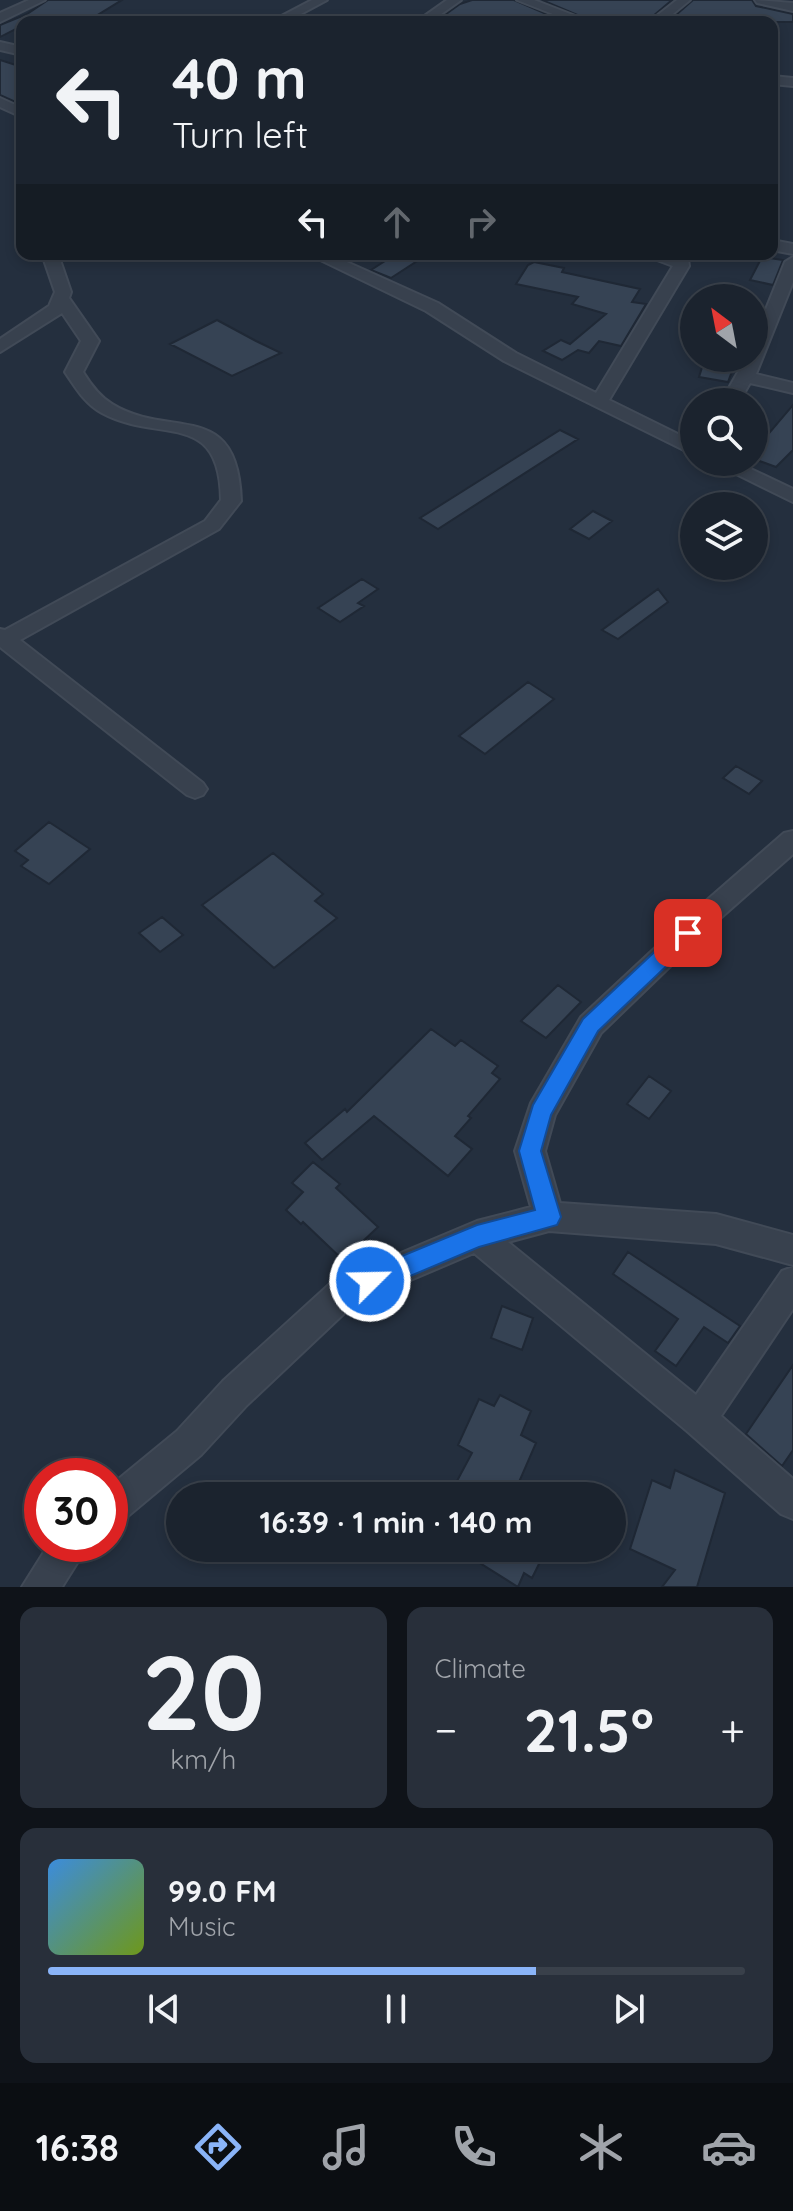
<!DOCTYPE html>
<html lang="en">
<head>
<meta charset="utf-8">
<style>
  body { margin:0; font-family:Quicksand,sans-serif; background:#282f3a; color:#f1f3f6; height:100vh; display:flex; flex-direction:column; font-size:30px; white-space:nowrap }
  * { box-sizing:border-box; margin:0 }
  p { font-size:26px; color:#a0a4aa }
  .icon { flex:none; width:44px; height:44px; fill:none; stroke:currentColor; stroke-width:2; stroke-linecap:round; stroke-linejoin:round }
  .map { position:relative; height:1587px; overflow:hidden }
  .details { display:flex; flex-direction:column; gap:20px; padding:20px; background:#0f1319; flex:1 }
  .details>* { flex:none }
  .banner { position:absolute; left:16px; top:16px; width:762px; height:244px; border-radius:16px; box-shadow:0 4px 12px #0003,0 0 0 2px #39404a; background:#1b232e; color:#f1f3f6; overflow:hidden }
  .needle { width:52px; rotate:328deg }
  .fabs { position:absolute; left:680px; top:284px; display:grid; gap:16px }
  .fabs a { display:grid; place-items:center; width:88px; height:88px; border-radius:50%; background:#1b232e; box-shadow:0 4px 12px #0003,0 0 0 2px #39404a; font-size:40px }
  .speed { position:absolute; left:24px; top:1458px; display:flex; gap:16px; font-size:40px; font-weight:700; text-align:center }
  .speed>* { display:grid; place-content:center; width:104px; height:104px; border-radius:50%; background:#1b232e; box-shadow:0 4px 12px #0003,0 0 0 2px #39404a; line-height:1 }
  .speed .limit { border:12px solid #d22; background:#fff; color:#111 }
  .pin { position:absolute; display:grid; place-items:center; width:68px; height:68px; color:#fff; margin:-34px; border-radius:16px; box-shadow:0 4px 12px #0006 }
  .me { position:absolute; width:88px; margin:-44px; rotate:67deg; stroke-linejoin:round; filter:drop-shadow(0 0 6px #0008) }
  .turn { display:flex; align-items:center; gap:28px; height:168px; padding:0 24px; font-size:36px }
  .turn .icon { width:104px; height:104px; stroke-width:2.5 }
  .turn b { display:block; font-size:56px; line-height:68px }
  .lanes { display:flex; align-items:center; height:76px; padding:0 24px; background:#0003; justify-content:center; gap:40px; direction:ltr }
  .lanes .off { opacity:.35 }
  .big { font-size:60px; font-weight:800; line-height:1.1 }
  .details .widget { flex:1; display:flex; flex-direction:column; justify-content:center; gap:12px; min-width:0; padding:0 28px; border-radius:16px; background:#282f3a }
  .details .dial { align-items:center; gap:0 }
  .dial b { font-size:104px; line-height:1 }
  .song { display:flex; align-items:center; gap:24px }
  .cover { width:96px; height:96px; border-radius:12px; background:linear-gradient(135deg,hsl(210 70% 55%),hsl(80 70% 35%)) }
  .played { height:8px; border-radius:4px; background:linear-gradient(90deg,#8ab4f8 70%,#39404a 70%) }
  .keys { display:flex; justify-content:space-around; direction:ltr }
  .heat { display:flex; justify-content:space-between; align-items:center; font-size:44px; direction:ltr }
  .details .tiles { flex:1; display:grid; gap:20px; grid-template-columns:1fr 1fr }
  .widget:last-child { grid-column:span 2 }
  .trip { position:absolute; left:166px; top:1482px; width:460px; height:80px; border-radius:40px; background:#1b232e; box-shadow:0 4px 12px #0003,0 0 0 2px #39404a; font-weight:800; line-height:80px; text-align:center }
  .tabs { display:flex; height:128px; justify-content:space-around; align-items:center; background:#0b0e12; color:#a0a4aa }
  .tabs .icon { width:56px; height:56px }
  .tabs .active { color:#8ab4f8 }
  .tabs b { font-size:36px; color:#f1f3f6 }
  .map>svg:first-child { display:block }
  .building { fill:#364354; stroke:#1f2835; stroke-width:2 }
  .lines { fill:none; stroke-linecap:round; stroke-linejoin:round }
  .street-casing { stroke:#414a57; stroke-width:4 }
  .street { fill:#38414e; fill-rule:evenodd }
  .route { fill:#1a73e8; stroke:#114b97; stroke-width:2 }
</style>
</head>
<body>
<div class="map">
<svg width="793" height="1587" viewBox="0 0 793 1587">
  <rect width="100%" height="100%" fill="#242f3e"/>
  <path class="building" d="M48,0H122L86,22H22V26L0,37V25L27,14Z
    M472,0H514L565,22H435L460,4Z
    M542,0H672L646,22H594Z
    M693,0H752L756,6L793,14V22H668Z
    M0,60L22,67V105L0,95Z
    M396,254H428L391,278L371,270Z
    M762,257L783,260L773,285L750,280Z
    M534,262L564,268L562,272L640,289L632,302L646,304L621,346L599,341L589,353L578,350L562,360L543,351L561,340L570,344L606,314L572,304L578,297L516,284L528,265Z
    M217,320L256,341L281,353L232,376L170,344Z
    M705,358H737L728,382L699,377Z
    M793,405V450L776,467L754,459V451Z
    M560,430L578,439L438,529L420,518Z
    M593,511L612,521L589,539L570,529Z
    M362,579L378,589L358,603L364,606L340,622L318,608Z
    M658,589L668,602L618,639L602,630Z
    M528,682L554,699L485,754L459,736Z
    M736,766L762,781L749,794L723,778Z
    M49,822L90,849L49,884L21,866L28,860L15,851Z
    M273,853L323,894L315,901L337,918L274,968L202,905Z
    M162,917L183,935L160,952L139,933Z
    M558,985L581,1002L546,1038L521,1021Z
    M431,1029L455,1046L461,1040L498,1066L492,1073L500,1079L468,1116L471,1118L455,1136L472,1149L448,1176L374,1116L322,1160L305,1143L345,1109L347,1112Z
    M649,1076L671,1091L649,1119L627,1104Z
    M313,1162L340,1184L336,1188L378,1227L343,1260L303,1222L301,1224L286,1210L303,1192L292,1183Z
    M628,1252L740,1326L728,1343L704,1327L676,1366L655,1351L678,1319L613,1274Z
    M502,1306L533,1318L522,1350L491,1338Z
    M793,1365V1450L782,1466L746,1434Z
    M500,1395L531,1411L521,1435L536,1443L513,1496H449L472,1453L458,1445L479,1399L494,1406Z
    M675,1470L725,1493L697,1587H662L675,1570L630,1549L652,1480L670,1488Z
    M456,1548H547L532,1578L524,1573L518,1587Z"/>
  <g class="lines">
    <g class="street-casing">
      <path id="street" d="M29,0H45L0,22V13Z
        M312,0H327L286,22H270Z
        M447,0H461L430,22H416Z
        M517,0H534L591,22H573Z
        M677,0H690L663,22H649Z
        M755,0L793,3V11L757,3Z
        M0,42L22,47V55L0,50Z
        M772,76L793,78V86L772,84Z
        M0,98L22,108V117L0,107Z
        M772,240L793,244V254L772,250Z
        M42,254H58L71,292L69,298L99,341L83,372C91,385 99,396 112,404C170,440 238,397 241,501L219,529L20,640L203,783L207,789L203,795L195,798L187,795L0,647V629L5,630L205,521L221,500C220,408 159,444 102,413C85,404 76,388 65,372L81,341L62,313L0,352V339L49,306L55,292Z
        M308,254H329L438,303L516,353L596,393L673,266L641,254H669L688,259L689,266L609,400L694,442V455L504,361L426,311Z
        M793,257V282L756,374L793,383V393L750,383L739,402H721L746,358H754V339L785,262Z
        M712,462H736L793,489V502Z
        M793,831V854L716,922L601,1033L555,1115L545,1151L560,1203L716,1214L793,1235V1265L716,1244L549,1231L508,1242L696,1395L782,1271L793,1267V1309L721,1416L793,1479V1519L781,1514L687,1431L474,1253L354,1304L247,1405L201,1455L122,1521L110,1526V1486L177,1431L223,1381L332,1282L477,1221L531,1207L515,1151L531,1103L581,1017L698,908L784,833Z
        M49,1544H89L62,1587H22Z"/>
    </g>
    <use href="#street" class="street"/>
  </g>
  <path class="route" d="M688,925L695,927L698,933L695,939L598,1031L551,1115L541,1151L561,1217L557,1225L479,1247L370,1293L361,1289L358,1281L361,1273L477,1225L535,1210L519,1151L533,1105L583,1019L681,927Z"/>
</svg>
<div class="fabs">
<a><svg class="needle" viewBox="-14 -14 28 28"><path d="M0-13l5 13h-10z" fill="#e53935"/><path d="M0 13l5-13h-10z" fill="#a0a4aa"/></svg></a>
<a><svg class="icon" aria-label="search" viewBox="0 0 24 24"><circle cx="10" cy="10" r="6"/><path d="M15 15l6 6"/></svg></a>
<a><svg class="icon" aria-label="layers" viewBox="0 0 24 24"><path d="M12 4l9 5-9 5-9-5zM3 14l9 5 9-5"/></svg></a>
</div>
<div class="speed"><div class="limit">30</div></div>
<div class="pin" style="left:688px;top:933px;background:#d93025"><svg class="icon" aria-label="arrive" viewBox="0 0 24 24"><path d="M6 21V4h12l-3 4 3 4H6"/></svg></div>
<svg class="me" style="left:370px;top:1281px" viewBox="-20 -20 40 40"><circle r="17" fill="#1a73e8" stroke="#fff" stroke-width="3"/><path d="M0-11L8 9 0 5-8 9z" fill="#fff"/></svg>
<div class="trip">16:39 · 1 min · 140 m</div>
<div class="banner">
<div class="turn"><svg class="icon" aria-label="left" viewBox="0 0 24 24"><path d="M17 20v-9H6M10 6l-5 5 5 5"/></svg><div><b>40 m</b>Turn left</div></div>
<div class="lanes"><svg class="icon" aria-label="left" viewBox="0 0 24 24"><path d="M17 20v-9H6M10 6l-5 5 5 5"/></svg><svg class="icon off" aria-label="ahead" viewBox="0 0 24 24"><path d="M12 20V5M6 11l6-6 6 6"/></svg><svg class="icon off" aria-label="right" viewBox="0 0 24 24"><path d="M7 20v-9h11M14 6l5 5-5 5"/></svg></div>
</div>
</div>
<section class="details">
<div class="tiles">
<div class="widget dial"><b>20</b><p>km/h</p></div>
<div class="widget"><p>Climate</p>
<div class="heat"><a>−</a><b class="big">21.5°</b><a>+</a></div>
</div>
<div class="widget">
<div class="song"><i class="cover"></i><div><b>99.0 FM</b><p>Music</p></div></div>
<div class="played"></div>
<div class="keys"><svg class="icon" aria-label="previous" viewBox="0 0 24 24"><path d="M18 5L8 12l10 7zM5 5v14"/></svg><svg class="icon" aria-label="pause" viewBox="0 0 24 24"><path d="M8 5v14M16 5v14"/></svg><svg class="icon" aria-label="next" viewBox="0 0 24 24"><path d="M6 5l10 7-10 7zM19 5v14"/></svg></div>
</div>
</div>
</section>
<nav class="tabs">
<b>16:38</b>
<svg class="icon active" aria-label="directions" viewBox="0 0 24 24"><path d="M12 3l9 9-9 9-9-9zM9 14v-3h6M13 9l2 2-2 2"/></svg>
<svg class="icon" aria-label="music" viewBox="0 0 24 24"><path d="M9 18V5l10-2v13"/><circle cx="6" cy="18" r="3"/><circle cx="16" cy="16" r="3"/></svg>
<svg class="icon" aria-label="phone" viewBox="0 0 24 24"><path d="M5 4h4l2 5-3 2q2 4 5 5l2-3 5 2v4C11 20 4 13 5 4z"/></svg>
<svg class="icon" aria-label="climate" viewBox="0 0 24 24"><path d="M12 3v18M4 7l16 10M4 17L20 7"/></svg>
<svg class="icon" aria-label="car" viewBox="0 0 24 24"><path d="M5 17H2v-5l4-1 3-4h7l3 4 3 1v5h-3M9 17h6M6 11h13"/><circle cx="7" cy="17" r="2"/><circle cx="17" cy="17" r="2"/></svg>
</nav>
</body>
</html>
